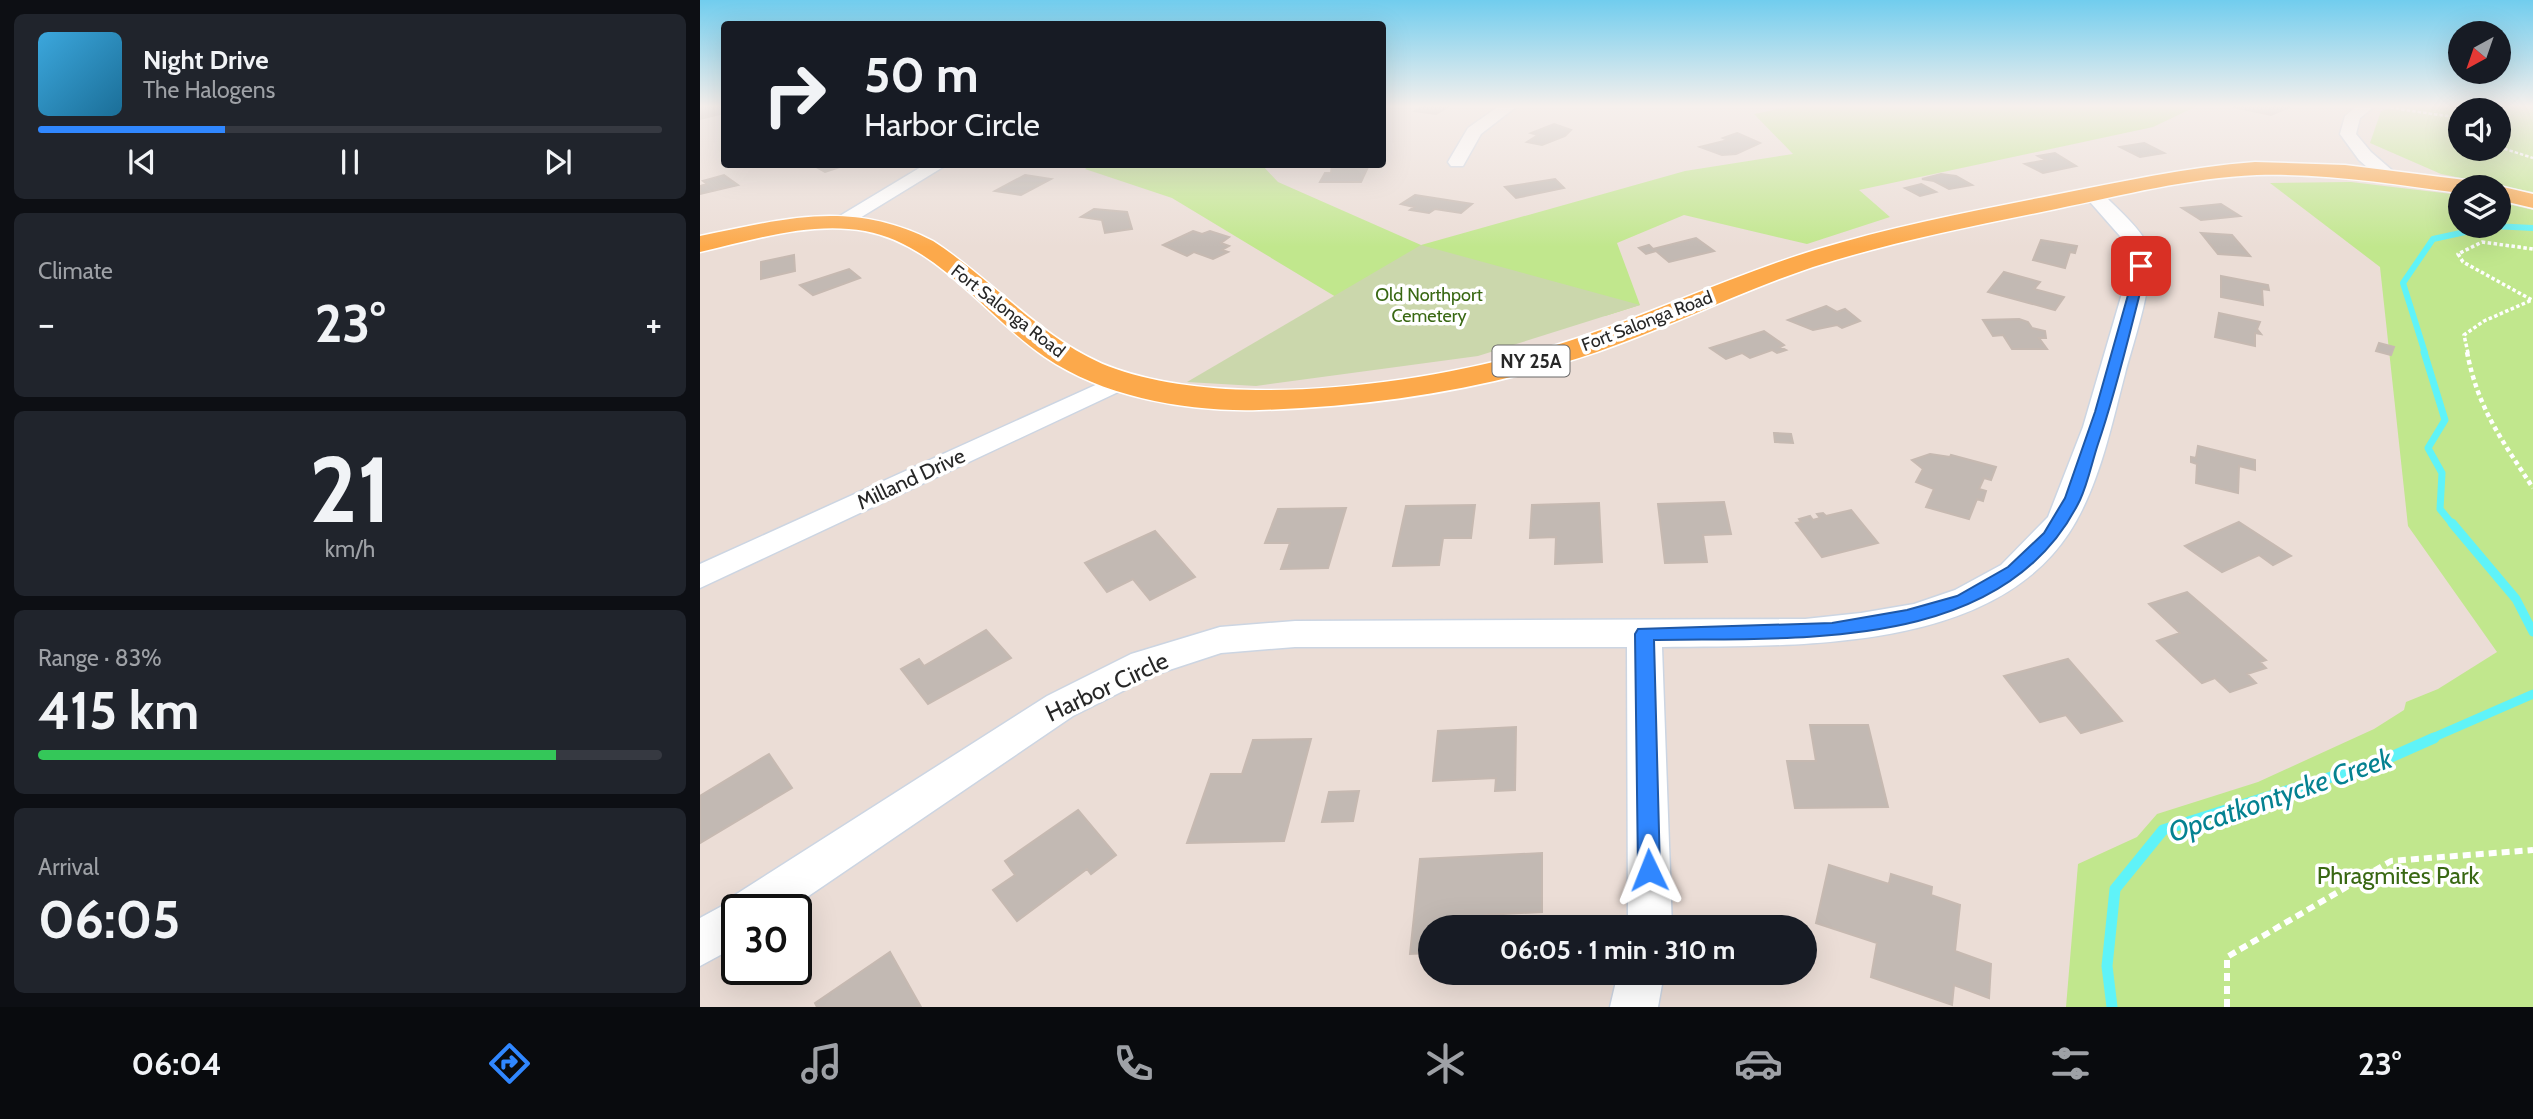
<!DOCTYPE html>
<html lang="en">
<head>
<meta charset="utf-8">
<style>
  body { margin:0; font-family:Cabin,sans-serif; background:#20242c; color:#f1f3f6; height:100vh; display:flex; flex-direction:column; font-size:26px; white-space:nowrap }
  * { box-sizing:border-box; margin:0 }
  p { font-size:23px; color:#9ea1a6 }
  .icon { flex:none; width:38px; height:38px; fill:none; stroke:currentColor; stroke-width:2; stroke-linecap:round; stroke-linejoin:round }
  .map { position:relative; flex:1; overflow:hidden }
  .drawer { display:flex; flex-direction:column; gap:14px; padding:14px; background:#0d0f14; width:700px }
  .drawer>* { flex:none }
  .top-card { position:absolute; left:21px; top:21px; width:665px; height:147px; border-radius:7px; box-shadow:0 7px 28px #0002; background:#171b24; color:#f1f3f6; overflow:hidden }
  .needle { width:46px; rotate:220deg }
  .tools { position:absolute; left:1748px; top:21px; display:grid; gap:14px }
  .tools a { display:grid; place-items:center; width:63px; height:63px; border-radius:50%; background:#171b24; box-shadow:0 7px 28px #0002; font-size:35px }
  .speed { position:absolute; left:21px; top:894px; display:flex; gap:14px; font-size:35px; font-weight:700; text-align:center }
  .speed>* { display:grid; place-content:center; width:91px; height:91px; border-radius:50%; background:#171b24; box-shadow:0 7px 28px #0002; line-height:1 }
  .speed .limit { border:4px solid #111; border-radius:10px; background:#fff; color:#111 }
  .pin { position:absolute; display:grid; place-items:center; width:60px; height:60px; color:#fff; margin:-30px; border-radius:14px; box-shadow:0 4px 10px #0006 }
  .me { position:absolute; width:77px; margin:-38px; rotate:358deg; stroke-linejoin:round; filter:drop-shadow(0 0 5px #0008) }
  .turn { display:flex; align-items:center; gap:24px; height:147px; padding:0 28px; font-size:32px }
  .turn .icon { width:91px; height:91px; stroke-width:2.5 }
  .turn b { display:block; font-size:49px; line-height:60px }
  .big { font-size:52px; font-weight:700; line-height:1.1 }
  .drawer .card { flex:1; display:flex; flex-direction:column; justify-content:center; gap:10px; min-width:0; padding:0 24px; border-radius:10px; background:#20242c }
  .drawer .dial { align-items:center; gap:0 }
  .dial b { font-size:91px; line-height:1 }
  .song { display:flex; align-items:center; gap:21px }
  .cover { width:84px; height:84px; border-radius:10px; background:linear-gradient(135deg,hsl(200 70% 55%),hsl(200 70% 35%)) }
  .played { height:7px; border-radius:4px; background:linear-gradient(90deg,#3087ff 30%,#363941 30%) }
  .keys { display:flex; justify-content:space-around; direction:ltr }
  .heat { display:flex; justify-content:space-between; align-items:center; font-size:38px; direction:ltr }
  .charge { height:10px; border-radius:5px; background:linear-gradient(90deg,#34c759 83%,#363941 0) }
  .trip { position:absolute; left:718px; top:915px; width:399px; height:70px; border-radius:35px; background:#171b24; box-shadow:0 7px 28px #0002; font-weight:700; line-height:70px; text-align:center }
  .tabs { display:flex; height:112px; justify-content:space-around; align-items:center; background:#090b0e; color:#9ea1a6 }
  .tabs .icon { width:49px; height:49px }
  .tabs .active { color:#3087ff }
  .tabs b { font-size:32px; color:#f1f3f6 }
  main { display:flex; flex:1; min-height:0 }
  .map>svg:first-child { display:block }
  .green { fill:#c1e78d; fill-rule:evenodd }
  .cemetery { fill:#cbd7ac }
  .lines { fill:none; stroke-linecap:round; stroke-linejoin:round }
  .stream-far3 { stroke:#5ff3f8; stroke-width:6 }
  .stream-far2 { stroke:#5ff3f8; stroke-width:7 }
  .stream-far1 { stroke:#5ff3f8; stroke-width:9 }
  .stream { stroke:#5ff3f8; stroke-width:11 }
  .building { fill:#c2b9b3; stroke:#c6b9b1; stroke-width:2 }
  .minor-casing { stroke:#ccd5e2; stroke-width:3 }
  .major-casing { stroke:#fff; stroke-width:3 }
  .path-far3 { stroke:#fff; stroke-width:2.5; stroke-dasharray:3.5 2; stroke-linecap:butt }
  .path-far2 { stroke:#fff; stroke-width:3.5; stroke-dasharray:3.5 2.5; stroke-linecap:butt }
  .path-far1 { stroke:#fff; stroke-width:4.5; stroke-dasharray:4.5 3.5; stroke-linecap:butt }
  .path { stroke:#fff; stroke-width:6; stroke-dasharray:8 5; stroke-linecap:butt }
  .minor { fill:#fff; fill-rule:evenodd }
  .major { fill:#fca94b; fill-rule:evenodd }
  .route { fill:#3087ff; stroke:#1f58a6; stroke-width:2 }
  .labels { text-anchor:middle; stroke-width:7; stroke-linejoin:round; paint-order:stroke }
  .far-park-label { font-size:18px; fill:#396813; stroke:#fff }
  .far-street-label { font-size:18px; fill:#272727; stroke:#fff }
  .shield { fill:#fff; stroke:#686868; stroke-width:2 }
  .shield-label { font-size:19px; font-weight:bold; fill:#272727 }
  .street-label { font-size:21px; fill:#272727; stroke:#fff }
  .near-street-label { font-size:24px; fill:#272727; stroke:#fff }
  .near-park-label { font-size:24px; fill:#396813; stroke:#fff }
  .near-water-label { font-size:28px; font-style:italic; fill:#048291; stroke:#fff }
</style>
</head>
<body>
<main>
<section class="drawer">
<div class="card">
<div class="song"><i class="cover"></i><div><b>Night Drive</b><p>The Halogens</p></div></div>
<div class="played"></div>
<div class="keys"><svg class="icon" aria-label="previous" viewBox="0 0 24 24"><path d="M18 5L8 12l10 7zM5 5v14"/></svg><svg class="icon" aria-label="pause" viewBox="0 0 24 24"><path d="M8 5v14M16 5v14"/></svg><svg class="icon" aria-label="next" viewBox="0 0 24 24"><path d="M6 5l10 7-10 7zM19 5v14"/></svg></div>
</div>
<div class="card"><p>Climate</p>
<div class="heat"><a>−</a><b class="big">23°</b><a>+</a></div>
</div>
<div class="card dial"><b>21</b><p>km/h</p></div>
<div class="card"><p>Range · 83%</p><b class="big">415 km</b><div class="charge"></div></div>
<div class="card"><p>Arrival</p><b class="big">06:05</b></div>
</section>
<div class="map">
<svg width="1833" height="1007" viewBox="0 0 1833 1007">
  <rect width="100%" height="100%" fill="#ebddd6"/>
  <path class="green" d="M1092,106H1497L1453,127L1159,190L1190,217L1107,244L984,215L917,243L940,305L905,316L641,300L472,198L385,169L392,164L562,165L578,182L721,245L985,171L1093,154L1054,114Z
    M1693,106H1833V192L1741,174L1670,143L1681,111ZM1760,110H1799V149H1760Z
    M1651,182L1760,195V226H1799V202L1833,210V1007H1366L1378,864L1437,837L1457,814L1558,782L1674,729L1704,710L1706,702L1738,689L1797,652L1708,526L1680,267L1570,183Z"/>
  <path class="cemetery" d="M721,245L940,305L778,356L556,386L487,382Z"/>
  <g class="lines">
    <path class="stream-far3" d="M1725,353L1703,283L1733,239L1793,226L1833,228"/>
    <path class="stream-far2" d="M1724,352L1745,420L1728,448L1742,473L1740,509L1753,525"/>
    <path class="stream-far1" d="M1752,523L1816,599L1833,632
      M1730,739L1833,694"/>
    <path class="stream" d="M1412,1007L1407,966L1415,889L1463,830L1682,761L1734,738"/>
  </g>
  <path class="building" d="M0,106H24V113L0,119Z
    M722,106H747L748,107L736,114L715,111Z
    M1529,106H1592L1571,115Z
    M854,124L871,130L865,136L842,145L827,142L838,135L831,133Z
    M1037,133L1060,143L1036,154L1022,155L1000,147L1028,140L1023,138Z
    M1444,143L1464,153L1440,157L1420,147Z
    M1355,153L1376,166L1343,173L1325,164L1346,160L1338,156Z
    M111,164H144L146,165L125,172Z
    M632,164H650L649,167H668L661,182H620L625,173H631Z
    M1241,174L1256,176L1272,185L1249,189L1234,181L1222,179Z
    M24,175L38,185L0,194V186L7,184L3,181Z
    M325,175L351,179L321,195L295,191Z
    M855,179L864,188L816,198L805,187Z
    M1221,184L1236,192L1220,196L1205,188Z
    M715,195L772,204L761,213L735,209L729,213L710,210L714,207L701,204Z
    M1521,204L1540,216L1501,220L1482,208Z
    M394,209L427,212L432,229L405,233L402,220L381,217Z
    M493,231L502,234L510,231L529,237L521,243L529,246L522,250L528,252L513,259L494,252L487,256L463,245Z
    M1501,233L1532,235L1550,256L1518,254Z
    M996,238L1014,251L969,262L956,251L946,254L939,248L949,245L953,249Z
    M1341,240L1377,246L1375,253L1370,252L1365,268L1333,260Z
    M94,255L95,271L61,279V262Z
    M149,269L160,278L113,295L100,285Z
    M1304,272L1340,282L1334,289L1364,297L1355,310L1288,292Z
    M1521,276L1568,285L1569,290L1562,289L1563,305L1521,297Z
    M1126,306L1137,312L1145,309L1160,321L1142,328L1137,325L1113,330L1088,320Z
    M1519,313L1560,322L1557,329L1561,334L1555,333V346L1515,337Z
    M1319,319L1328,322L1332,328L1345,331L1346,338H1339L1347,349H1312L1303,335L1293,336L1283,320Z
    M1064,331L1084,345L1080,347L1086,350L1077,353L1072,350L1050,358L1042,353L1026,359L1010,348Z
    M1679,343L1694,347L1691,355L1676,351Z
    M1074,433L1091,434L1093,443L1075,442Z
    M1498,446L1555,460V470L1539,466L1538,493L1496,483L1497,464L1491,462V457L1496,458Z
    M1230,454L1250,457L1251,455L1296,467L1291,480L1284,478L1279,489L1286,491L1283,501L1277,499L1269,519L1226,507L1234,489L1216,482L1223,469L1212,460Z
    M1024,502L1031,534L1003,535L1007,562L965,563L958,504Z
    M899,503L902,562L855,564L856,537L830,538L832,505Z
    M775,505L771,538H743L739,565L693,566L706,506Z
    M646,508L628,568L581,569L590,543H565L578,509Z
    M1151,510L1178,543L1122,557L1096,523L1101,522L1099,519L1110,516L1113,520L1120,518L1117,514L1123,513L1126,516Z
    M1539,522L1591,556L1573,565L1559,555L1522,572L1485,546Z
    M455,531L495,577L450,600L433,579L407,592L385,563Z
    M1487,592L1566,660L1560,662L1566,668L1547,674L1556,683L1530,692L1515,678L1502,683L1457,641L1480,633L1449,604Z
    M286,630L311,658L228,704L201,669L219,659L224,666Z
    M1368,659L1422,721L1381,733L1366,715L1340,722L1304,676Z
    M1110,725H1168L1188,807L1095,808L1087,761H1116Z
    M816,727L815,790L795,791L796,778L733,781L738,731Z
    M611,739L584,841L487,843L511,774H542L553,740Z
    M69,754L92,788L0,843V796Z
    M659,791L653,821L622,822L629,792Z
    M378,810L416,855L391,874L387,869L317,921L293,890L315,875L305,861Z
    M842,853V912L785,915L784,928H730V953L710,954L720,859Z
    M1129,865L1189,884L1191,874L1232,887L1231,895L1260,905L1255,951L1291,964L1289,998L1254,985L1252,1005L1171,977L1177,943L1116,923Z
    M190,952L221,1007H117L115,1003Z"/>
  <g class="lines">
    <g class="minor-casing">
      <path id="minor" d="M799,106H817L781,134L763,166H751L748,162L768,128Z
        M1657,106H1675L1660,118L1656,134L1671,152L1694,172L1697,176L1694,180H1682L1659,160L1640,134L1645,116Z
        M226,164H248L150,224H136L133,220Z
        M1392,188L1399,190C1414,206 1434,222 1445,240C1461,266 1432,345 1425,374C1411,427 1399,487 1369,533C1289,655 1089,645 962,647L972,928H928L927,647H595L521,653L457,674L373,716L88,910H37V946L0,966V918L33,900L35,895L347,696L431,654L520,627L595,621L1105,619L1161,613L1214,604L1255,590L1301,565L1348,517L1383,427L1430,266L1427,244L1383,194Z
        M422,373L431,376L435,381L431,386L0,588V564Z
        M918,973H964L958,1007H910Z"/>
    </g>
    <g class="major-casing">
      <path id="major" d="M1555,162L1645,165L1765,180L1776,187H1760V193C1693,184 1625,173 1557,175C1489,178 1423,195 1356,209C1273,226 1194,241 1113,267C1039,292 970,327 897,352C789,389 672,407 559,410C489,412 405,398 345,357C286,317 239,245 165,231C110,221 53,240 0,252V236C85,219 151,199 233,241C295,281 345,344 416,369C543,413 752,381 878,338C958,311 1034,275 1115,250C1194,226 1273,211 1354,195C1421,182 1487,167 1555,162Z
        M1799,186L1833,194V208L1799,200V187H1794Z"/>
    </g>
    <path class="path-far3" d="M1685,107L1760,118
      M1778,110L1797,106
      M1799,147L1833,158"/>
    <path class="path-far2" d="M1768,353L1764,335L1784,321L1832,300L1763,262L1758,254L1782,242L1833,249"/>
    <path class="path-far1" d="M1767,352C1778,409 1802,440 1833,488"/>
    <path class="path" d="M1527,1007V957L1691,861L1833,850"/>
    <use href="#minor" class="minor"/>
    <use href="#major" class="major"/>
  </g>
  <linearGradient id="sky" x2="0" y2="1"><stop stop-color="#71cdee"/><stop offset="0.43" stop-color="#f6f0ed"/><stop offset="1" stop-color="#f6f0ed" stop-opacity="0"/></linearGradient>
  <rect width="1833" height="247" fill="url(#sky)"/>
  <path class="route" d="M1437,263L1447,266C1431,326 1418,386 1398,444C1392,462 1388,483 1380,500C1305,654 1099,637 954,640L960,870L957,877L949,880L941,877L938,870L935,634L938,629L1132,623L1207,610L1257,596L1308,567L1344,533L1365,498L1395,412Z"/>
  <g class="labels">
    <g class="far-park-label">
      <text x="729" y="301">Old Northport<tspan x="729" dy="21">Cemetery</tspan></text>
    </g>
    <g class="far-street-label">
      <text transform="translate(308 311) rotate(38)" y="6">Fort Salonga Road</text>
      <text transform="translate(947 321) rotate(-21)" y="6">Fort Salonga Road</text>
    </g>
    <rect class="shield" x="792.5" y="345.5" width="77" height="31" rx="5"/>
    <g class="shield-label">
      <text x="831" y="368">NY 25A</text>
    </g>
    <g class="street-label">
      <text transform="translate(211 479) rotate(-25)" y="7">Milland Drive</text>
    </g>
    <g class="near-street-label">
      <text transform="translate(407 687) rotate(-25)" y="8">Harbor Circle</text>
    </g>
    <g class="near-park-label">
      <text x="1698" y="884">Phragmites Park</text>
    </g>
    <g class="near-water-label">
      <text transform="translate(1580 795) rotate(-19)" y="10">Opcatkontycke Creek</text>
    </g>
  </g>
</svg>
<div class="tools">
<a><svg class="needle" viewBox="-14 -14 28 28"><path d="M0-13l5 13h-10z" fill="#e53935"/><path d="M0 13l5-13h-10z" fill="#9ea1a6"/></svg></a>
<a><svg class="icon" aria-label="sound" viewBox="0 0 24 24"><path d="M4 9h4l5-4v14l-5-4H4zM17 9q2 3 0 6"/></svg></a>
<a><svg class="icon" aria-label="layers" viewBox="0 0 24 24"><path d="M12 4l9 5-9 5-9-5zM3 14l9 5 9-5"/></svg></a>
</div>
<div class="speed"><div class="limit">30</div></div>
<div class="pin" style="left:1441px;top:266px;background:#d93025"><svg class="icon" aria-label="arrive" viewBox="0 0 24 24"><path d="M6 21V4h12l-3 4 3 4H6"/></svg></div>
<svg class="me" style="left:949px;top:870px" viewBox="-20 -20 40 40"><path d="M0-17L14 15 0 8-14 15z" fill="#3087ff" stroke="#fff" stroke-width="4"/></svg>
<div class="trip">06:05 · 1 min · 310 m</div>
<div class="top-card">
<div class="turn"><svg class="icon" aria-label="right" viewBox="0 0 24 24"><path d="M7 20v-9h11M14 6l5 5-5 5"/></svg><div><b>50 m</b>Harbor Circle</div></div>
</div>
</div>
</main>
<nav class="tabs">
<b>06:04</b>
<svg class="icon active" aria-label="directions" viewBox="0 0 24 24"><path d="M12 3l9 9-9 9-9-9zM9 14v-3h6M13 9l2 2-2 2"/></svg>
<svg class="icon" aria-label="music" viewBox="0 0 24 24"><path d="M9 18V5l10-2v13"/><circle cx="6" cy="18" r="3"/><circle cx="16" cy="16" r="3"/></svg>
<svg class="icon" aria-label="phone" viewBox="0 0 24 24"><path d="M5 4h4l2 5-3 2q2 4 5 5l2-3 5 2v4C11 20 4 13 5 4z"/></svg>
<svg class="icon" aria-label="climate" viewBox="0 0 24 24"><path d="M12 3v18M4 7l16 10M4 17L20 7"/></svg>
<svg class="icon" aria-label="car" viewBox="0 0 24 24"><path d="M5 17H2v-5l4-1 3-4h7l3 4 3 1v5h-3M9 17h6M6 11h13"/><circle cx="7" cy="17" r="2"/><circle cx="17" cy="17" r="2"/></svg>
<svg class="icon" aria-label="filters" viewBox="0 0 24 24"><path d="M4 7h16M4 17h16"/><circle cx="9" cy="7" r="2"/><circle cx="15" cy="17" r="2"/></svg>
<b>23°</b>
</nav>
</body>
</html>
